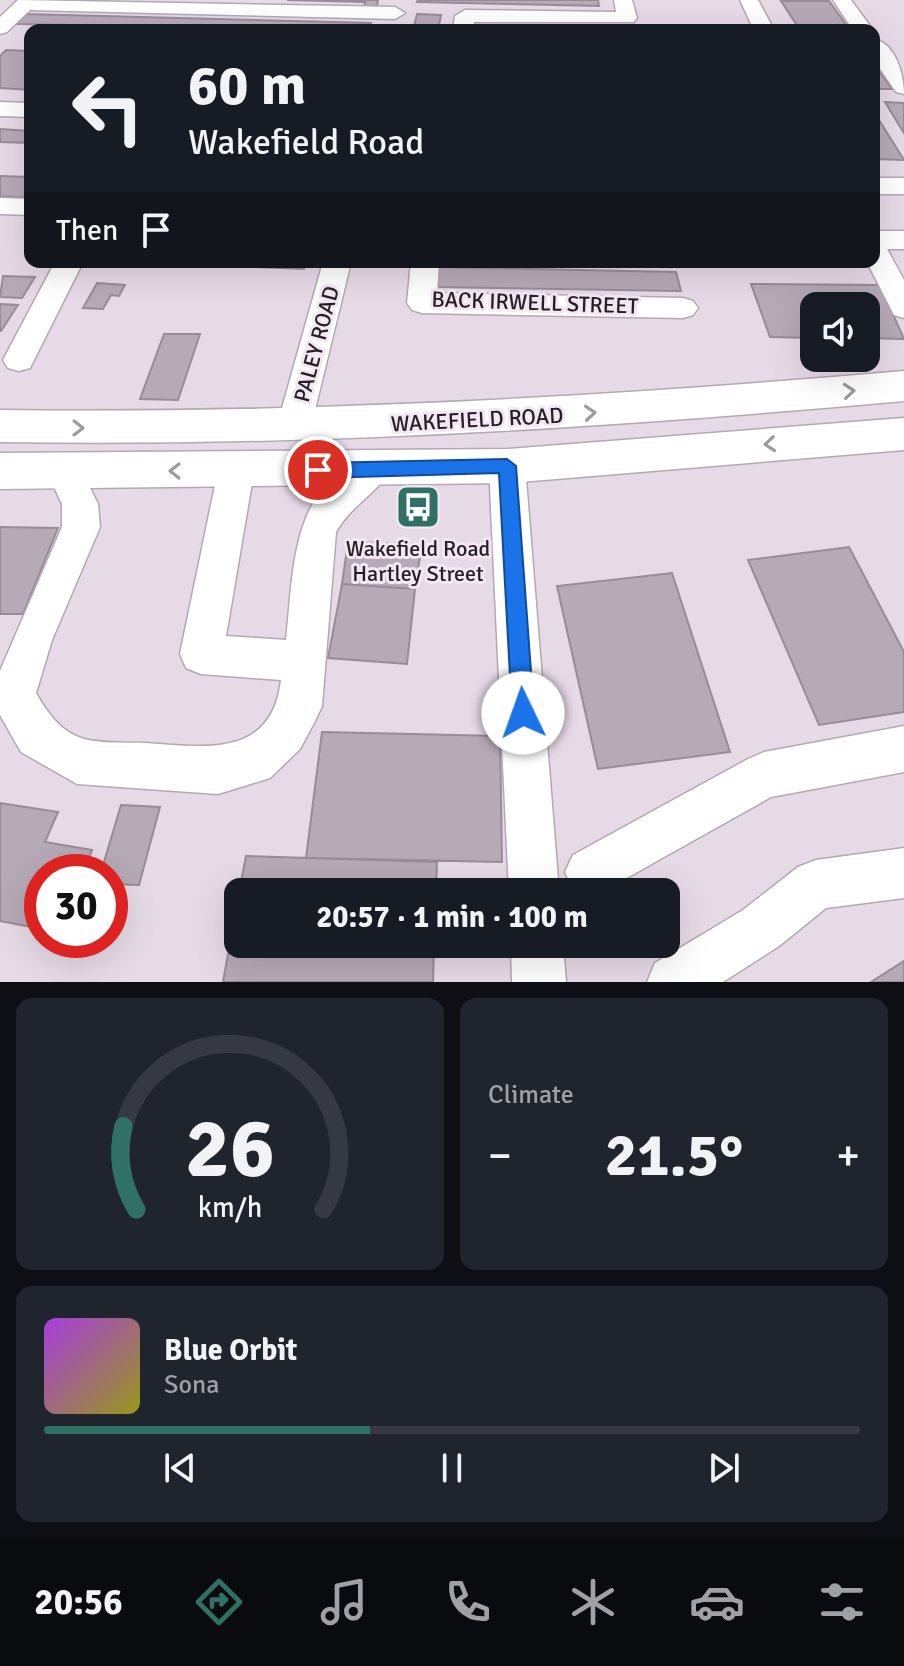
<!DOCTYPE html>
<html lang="en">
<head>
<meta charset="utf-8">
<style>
  body { margin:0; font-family:Signika,sans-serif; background:#20242c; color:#f1f3f6; height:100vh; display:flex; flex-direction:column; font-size:30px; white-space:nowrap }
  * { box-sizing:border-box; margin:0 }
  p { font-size:26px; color:#9ea1a6 }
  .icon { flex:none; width:44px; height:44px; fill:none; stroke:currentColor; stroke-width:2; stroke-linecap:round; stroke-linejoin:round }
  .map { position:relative; height:982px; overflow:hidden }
  .drawer { display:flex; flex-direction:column; gap:16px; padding:16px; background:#0d0f14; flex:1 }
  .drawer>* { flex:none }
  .guide { position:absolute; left:24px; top:24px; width:856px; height:244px; border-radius:16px; box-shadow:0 8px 32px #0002; background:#171b24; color:#f1f3f6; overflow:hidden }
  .controls { position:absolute; left:800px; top:292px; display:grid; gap:16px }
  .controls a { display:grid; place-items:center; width:80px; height:80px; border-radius:16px; background:#171b24; box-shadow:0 8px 32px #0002; font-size:40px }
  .speed { position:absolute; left:24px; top:854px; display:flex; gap:16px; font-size:40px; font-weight:700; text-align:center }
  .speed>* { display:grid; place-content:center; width:104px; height:104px; border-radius:50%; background:#171b24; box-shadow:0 8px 32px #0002; line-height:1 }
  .speed .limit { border:12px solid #d22; background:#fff; color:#111 }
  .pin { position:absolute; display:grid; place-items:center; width:68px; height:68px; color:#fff; margin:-34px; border:4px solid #fff; border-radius:50%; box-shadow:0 2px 8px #0007 }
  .me { position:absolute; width:88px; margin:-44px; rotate:357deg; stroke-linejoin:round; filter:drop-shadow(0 0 6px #0008) }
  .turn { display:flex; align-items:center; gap:28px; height:168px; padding:0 32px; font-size:36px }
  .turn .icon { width:104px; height:104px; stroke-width:2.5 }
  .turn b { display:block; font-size:56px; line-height:68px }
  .then { display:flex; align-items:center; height:76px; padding:0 32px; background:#0003; gap:16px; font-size:30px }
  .big { font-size:60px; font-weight:800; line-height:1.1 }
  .drawer .card { flex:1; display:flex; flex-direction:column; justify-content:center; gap:12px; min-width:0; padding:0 28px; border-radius:16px; background:#20242c }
  .drawer .dial { align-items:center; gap:0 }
  .dial svg { height:208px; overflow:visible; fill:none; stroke:#363941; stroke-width:7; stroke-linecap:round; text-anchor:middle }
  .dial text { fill:#f1f3f6; stroke:none }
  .song { display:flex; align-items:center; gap:24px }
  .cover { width:96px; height:96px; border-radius:12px; background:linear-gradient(135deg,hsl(280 70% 55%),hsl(60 70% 35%)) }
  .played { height:8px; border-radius:4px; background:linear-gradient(90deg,#2f7265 40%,#363941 40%) }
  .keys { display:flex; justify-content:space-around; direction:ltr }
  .heat { display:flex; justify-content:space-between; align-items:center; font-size:44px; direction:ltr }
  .drawer .tiles { flex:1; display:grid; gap:16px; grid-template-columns:1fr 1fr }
  .card:last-child { grid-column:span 2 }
  .trip { position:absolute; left:224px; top:878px; width:456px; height:80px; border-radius:16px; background:#171b24; box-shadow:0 8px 32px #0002; font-weight:800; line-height:80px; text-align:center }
  .tab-bar { display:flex; height:128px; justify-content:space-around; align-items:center; background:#090b0e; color:#9ea1a6 }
  .tab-bar .icon { width:56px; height:56px }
  .tab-bar .current { color:#2f7265 }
  .tab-bar b { font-size:36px; color:#f1f3f6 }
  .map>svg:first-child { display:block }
  .building { fill:#b6aab7; stroke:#978c98; stroke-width:2 }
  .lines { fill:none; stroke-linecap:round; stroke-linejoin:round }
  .minor-casing { stroke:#b4a8b5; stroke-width:3 }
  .major-casing { stroke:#b4a8b5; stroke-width:3 }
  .minor { fill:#fff; fill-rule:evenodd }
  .major { fill:#fff; fill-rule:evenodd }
  .oneway { stroke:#9d9b9d }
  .route { fill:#1a73e8; stroke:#114b97; stroke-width:2 }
  .labels { text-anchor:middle; stroke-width:6; stroke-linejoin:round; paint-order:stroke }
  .street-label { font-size:22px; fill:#252025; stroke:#f4e7f4 }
  .poi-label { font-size:22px; fill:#252025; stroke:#f4e7f4 }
</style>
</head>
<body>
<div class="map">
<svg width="904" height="982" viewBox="0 0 904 982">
  <rect width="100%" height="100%" fill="#e6dae7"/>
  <path class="building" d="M287,0H378L377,6H364L365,2Z
    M418,0H598L599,6L417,2Z
    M781,1H829L850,30H800Z
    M24,14L371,23L369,30L17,24Z
    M417,14L441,15L438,30H413Z
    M6,50L30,51V90L0,88V56Z
    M874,64L892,89H874Z
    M885,102L904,103V133Z
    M874,112L904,160L874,159Z
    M0,129L30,131V143L0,142Z
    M0,176L30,177V198L0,196Z
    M134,262H306L304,269Z
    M434,267L676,272L681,291L433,287Z
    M3,276L35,277L22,298L0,297Z
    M97,283L125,285L119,296L111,295L103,309L83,308Z
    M751,284L880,285L904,339L866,338V306H814V338L770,337Z
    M0,304L18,305L1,331H0Z
    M164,334H200L178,400L140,399Z
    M0,527L58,528L23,614H0Z
    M348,542L422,544L415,589L342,584Z
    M849,547L904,652V712L819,725L748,560Z
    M672,573L730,752L598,769L557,586Z
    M342,584L415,589L407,664L328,658Z
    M322,732L500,736L502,862L306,858Z
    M0,803L58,812L45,842L92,850L84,872H42V929L0,921Z
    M121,805L160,807L139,885L110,884V872H101Z
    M246,856L437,862L436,892H239Z
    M238,898V944H434L433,982H223Z
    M904,961V982H871Z"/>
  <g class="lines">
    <g class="minor-casing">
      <path id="minor" d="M18,0L395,7L405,13L395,19L30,10L7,32L0,34V17Z
        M614,0H632L637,18L634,22H474L473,30H453L455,16L465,10L616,12Z
        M740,0H758L774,30H754Z
        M833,0H851L873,30H853Z
        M874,39C896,44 904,75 904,94L896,92L874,60Z
        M0,102L30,103V117L0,116Z
        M874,178H904V194H874Z
        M0,198L30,199V215L0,214Z
        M874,231H904V249H887L904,280V318L894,315L867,262H874Z
        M55,262H83L30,368L19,371L8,368L3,360Z
        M323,262H351L311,426L306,435L294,439L282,435L277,426Z
        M411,262H439L437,293L683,298L693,301L698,308L693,315L683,318L422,313L412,310L407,303Z
        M507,452L519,456L525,466L559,892H509L489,466L495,456Z
        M372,456L384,460L390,470C377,494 350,506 336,532L322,706L315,721L300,749L270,778L218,794L77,784L21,752L0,715V671L62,527V504L47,472L53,462L65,458L77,462L98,504L100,527L52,640L36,693C47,712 60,732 84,739C102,744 126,742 146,743C204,747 272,759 281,680L201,674L186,668L180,654L218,471L224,461L236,457L248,461L254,471L226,636L286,640C294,569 290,483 372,456Z
        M904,726V772L771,797L607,889H573L565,872L573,855L748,759L764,752Z
        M904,848V898L826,908L779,946L723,982H647L655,963L743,910L798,867L816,860Z
        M511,944H563L566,982H512Z"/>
    </g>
    <g class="major-casing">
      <path id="major" d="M904,371V401C603,428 303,447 0,442V410C302,414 603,397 904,371Z
        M904,418V450L507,483L0,489V453L507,449Z"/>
    </g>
    <use href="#minor" class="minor"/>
    <use href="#major" class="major"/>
  </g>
  <defs><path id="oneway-chevron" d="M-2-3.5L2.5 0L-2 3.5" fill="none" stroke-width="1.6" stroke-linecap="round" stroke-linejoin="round" transform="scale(2)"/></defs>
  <g class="oneway">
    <use href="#oneway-chevron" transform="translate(849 391) rotate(-5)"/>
    <use href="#oneway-chevron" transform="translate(590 413) rotate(-4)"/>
    <use href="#oneway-chevron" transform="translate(78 428) rotate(1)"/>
    <use href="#oneway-chevron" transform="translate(770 444) rotate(175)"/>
    <use href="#oneway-chevron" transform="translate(175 471) rotate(180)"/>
  </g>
  <path class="route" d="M507,459L516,466L534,713L530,720L523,724L515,720L512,713L499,473L318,478L309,470L318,463Z"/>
  <defs>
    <g id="bus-square" transform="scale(2.3)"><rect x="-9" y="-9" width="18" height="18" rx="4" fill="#2f7265" stroke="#f4e7f4"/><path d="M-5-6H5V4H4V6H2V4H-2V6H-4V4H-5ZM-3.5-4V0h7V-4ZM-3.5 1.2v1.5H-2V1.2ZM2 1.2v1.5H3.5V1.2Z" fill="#fff"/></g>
  </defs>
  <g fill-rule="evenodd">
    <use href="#bus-square" x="418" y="507"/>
  </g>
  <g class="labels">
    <g class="street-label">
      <text transform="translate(535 302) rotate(2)" y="8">BACK IRWELL STREET</text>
      <text transform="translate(316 344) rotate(-75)" y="8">PALEY ROAD</text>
      <text transform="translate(477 419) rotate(-3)" y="8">WAKEFIELD ROAD</text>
    </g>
    <g class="poi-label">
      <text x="418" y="556">Wakefield Road<tspan x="418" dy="25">Hartley Street</tspan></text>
    </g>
  </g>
</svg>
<div class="controls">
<a><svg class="icon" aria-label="sound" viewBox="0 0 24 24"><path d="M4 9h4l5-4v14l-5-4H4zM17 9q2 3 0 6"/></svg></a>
</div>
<div class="speed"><div class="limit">30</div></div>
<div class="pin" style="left:318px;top:470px;background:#d93025"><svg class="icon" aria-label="arrive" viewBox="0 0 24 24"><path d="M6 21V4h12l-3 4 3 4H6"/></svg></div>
<svg class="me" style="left:523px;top:713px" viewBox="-20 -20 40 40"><circle r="19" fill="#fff"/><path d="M0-13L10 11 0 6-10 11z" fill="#1a73e8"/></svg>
<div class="trip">20:57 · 1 min · 100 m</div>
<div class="guide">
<div class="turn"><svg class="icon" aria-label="left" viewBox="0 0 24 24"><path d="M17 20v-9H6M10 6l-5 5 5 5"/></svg><div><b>60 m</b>Wakefield Road</div></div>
<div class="then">Then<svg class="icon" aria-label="arrive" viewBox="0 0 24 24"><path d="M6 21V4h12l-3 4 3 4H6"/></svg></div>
</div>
</div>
<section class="drawer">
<div class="tiles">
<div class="card dial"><svg viewBox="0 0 100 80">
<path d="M14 69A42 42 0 1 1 86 69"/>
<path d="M14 69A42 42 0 0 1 9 37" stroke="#2f7265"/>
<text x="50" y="56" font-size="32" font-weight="700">26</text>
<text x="50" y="72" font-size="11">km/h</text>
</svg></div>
<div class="card"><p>Climate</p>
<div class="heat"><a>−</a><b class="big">21.5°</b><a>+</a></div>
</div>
<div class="card">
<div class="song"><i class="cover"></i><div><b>Blue Orbit</b><p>Sona</p></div></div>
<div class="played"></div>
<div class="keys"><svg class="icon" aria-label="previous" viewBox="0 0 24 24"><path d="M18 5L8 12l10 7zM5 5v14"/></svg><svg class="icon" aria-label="pause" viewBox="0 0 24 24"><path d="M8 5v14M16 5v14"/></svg><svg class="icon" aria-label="next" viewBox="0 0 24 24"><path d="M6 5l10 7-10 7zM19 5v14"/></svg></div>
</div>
</div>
</section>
<nav class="tab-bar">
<b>20:56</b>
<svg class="icon current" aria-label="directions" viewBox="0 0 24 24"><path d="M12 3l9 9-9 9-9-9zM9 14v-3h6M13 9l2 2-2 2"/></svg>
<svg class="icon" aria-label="music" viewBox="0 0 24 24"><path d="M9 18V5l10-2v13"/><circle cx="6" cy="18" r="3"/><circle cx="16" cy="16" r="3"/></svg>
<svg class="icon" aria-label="phone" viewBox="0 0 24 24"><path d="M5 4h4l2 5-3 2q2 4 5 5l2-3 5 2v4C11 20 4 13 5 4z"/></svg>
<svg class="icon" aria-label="climate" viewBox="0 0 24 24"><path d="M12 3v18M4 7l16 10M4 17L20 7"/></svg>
<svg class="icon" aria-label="car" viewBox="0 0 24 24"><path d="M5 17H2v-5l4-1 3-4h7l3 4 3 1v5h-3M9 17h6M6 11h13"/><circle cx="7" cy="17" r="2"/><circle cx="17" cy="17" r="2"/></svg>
<svg class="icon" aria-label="filters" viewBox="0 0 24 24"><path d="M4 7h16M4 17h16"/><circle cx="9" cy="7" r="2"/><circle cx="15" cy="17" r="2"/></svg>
</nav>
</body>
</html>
